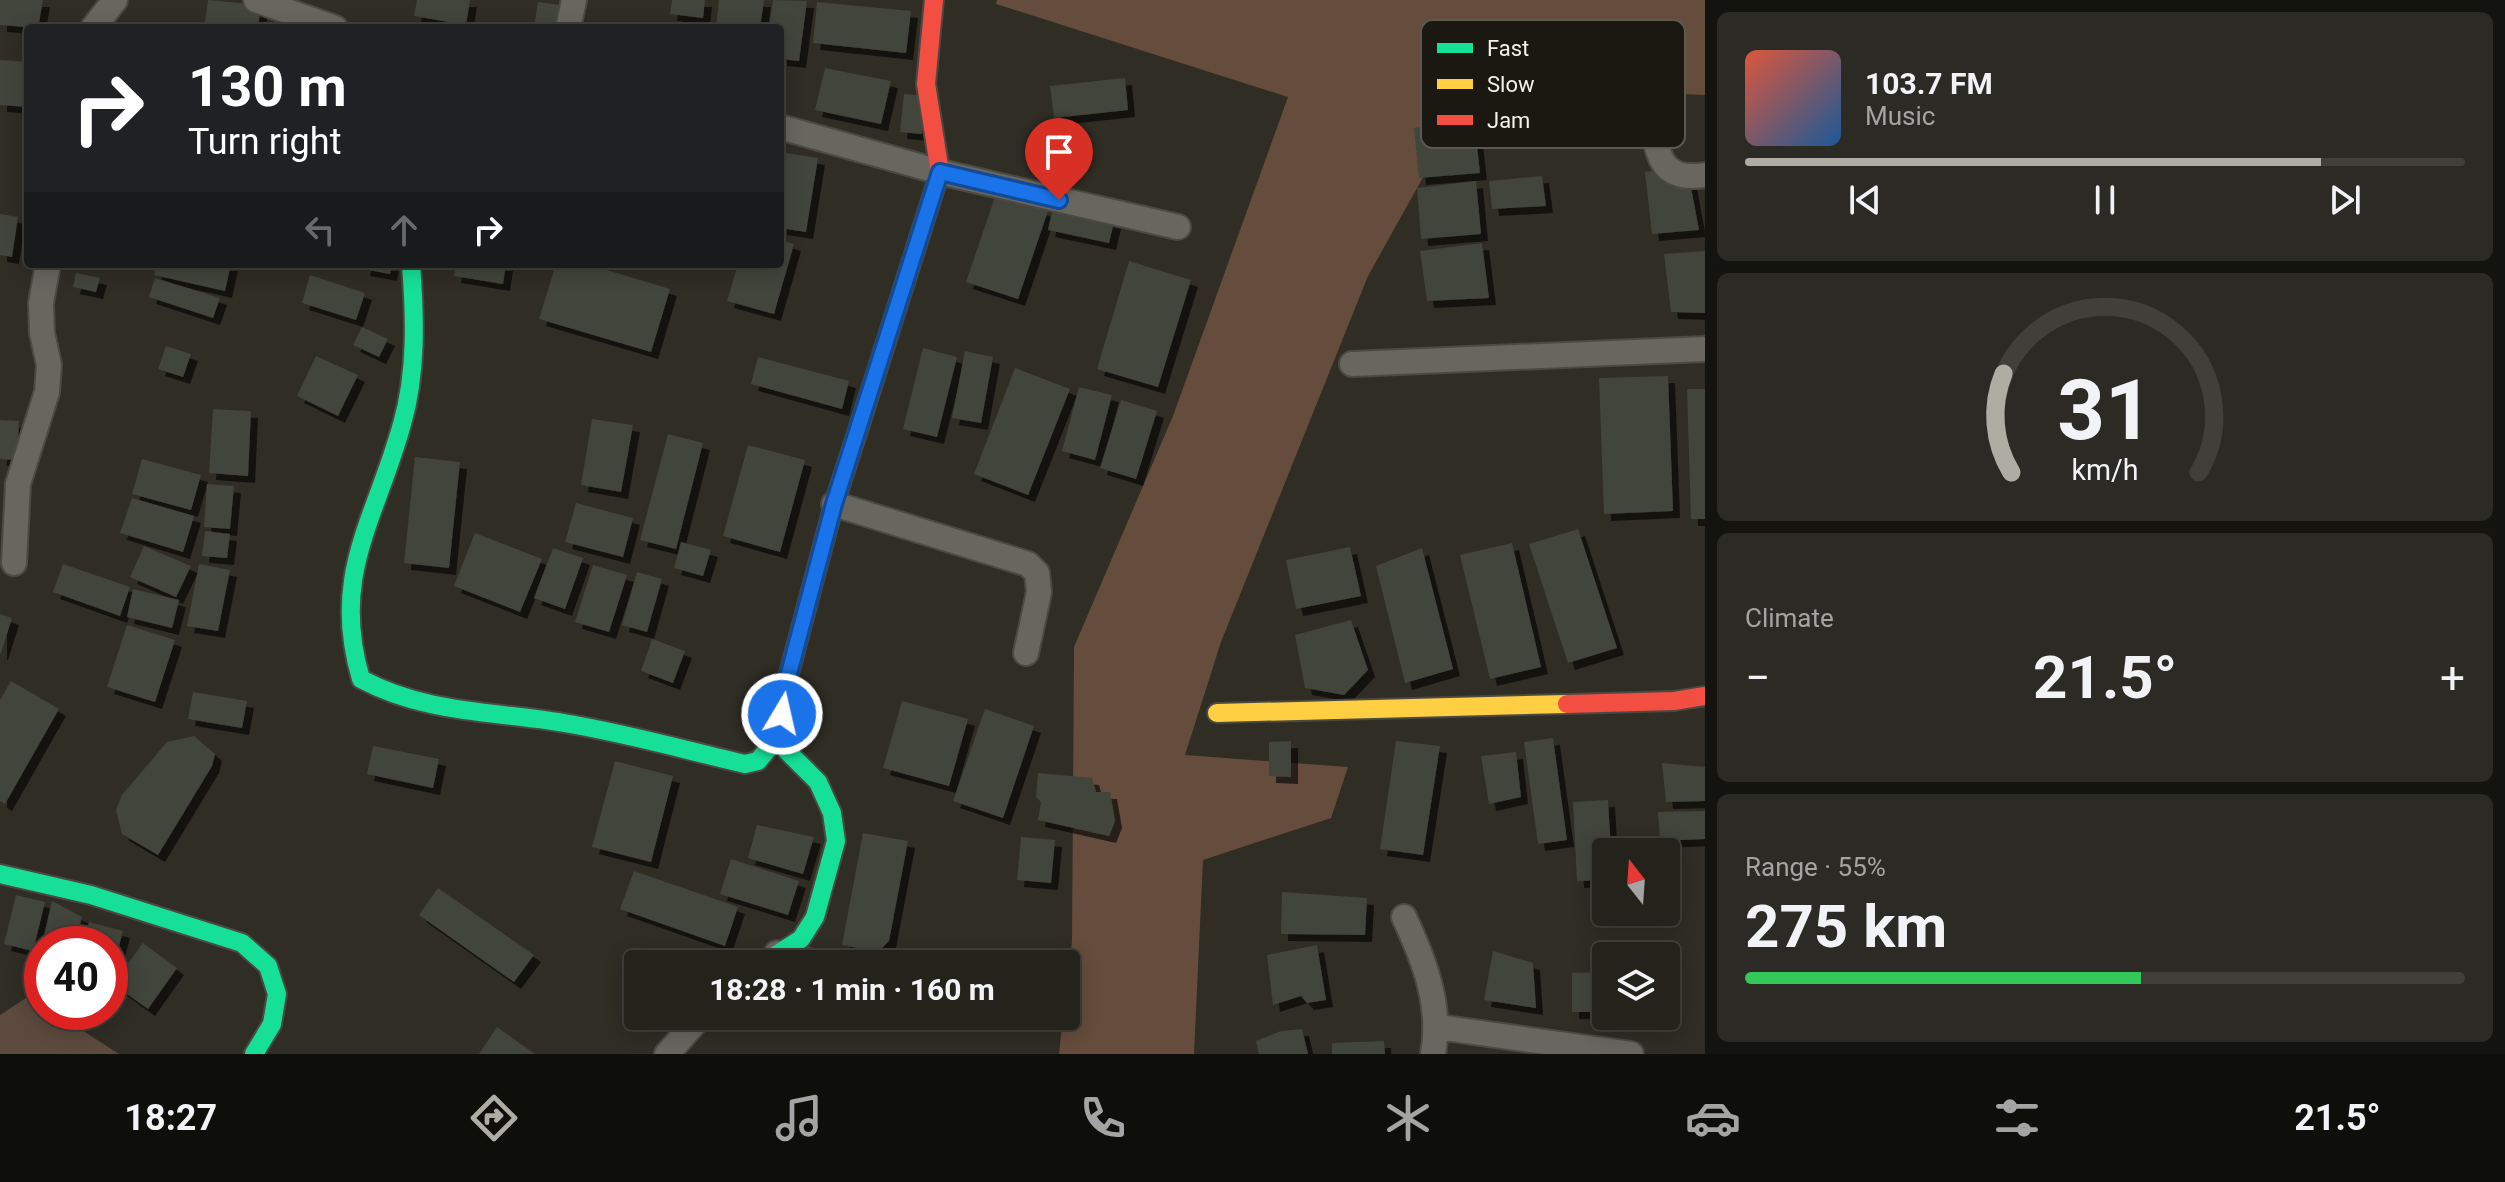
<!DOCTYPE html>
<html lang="en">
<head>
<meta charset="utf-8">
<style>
  body { margin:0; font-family:Roboto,sans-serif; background:#2b2a24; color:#f1f3f6; height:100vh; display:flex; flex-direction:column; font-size:30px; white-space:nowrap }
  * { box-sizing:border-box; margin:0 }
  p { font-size:26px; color:#a3a4a3 }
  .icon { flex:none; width:44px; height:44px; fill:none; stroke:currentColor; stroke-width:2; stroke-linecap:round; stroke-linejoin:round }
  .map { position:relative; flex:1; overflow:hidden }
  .drawer { display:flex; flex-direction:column; gap:12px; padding:12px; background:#13130f; width:800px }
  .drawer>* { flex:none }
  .banner { position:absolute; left:24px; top:24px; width:760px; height:244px; border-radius:8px; box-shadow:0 4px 20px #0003,0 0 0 2px #403f3a; background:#202124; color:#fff; overflow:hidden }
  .needle { width:52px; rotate:343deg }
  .tools { position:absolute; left:1592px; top:838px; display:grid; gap:16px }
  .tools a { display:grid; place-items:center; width:88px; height:88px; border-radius:8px; background:#23221b; box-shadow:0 4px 20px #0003,0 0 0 2px #403f3a; font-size:40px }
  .speed { position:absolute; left:24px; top:926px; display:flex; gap:16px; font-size:40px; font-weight:700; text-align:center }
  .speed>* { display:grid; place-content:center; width:104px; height:104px; border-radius:50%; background:#23221b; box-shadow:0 4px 20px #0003,0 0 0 2px #403f3a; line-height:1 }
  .speed .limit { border:12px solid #d22; background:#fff; color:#111 }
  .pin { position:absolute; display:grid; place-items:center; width:68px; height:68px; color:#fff; margin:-82px -34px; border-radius:50% 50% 50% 0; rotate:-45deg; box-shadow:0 0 8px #0007 }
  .pin .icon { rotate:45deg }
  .me { position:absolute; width:88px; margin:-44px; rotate:9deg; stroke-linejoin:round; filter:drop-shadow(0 0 6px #0008) }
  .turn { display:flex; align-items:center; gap:28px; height:168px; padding:0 32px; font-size:36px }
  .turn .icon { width:104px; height:104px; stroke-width:2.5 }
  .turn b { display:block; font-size:56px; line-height:68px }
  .lanes { display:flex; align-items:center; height:76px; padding:0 32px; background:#0003; justify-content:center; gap:40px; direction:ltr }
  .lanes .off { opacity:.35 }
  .big { font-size:60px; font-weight:700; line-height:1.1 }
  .drawer .card { flex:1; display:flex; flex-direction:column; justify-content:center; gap:12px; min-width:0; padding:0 28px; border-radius:12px; background:#2b2a24 }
  .drawer .dial { align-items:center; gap:0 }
  .dial svg { height:208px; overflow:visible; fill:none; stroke:#403f3a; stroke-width:7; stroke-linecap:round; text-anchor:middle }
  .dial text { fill:#f1f3f6; stroke:none }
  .song { display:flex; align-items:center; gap:24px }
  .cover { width:96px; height:96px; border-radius:12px; background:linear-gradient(135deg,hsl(10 70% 55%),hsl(210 70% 35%)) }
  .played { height:8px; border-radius:4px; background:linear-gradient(90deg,#afada3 80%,#403f3a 80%) }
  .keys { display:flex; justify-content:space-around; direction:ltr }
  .heat { display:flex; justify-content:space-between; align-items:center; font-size:44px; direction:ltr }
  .charge { height:12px; border-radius:6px; background:linear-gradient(90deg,#34c759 55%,#403f3a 0) }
  .trip { position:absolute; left:624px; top:950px; width:456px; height:80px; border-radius:8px; background:#23221b; box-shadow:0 4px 20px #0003,0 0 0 2px #403f3a; font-weight:700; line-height:80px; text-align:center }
  .tabs { display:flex; height:128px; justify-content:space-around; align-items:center; background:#0e0e0b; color:#a3a4a3 }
  .tabs .icon { width:56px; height:56px }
  .tabs .selected { color:#afada3 }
  .tabs b { font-size:36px; color:#f1f3f6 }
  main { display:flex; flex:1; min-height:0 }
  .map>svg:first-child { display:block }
  .green { fill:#5c4a3e }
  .forest { fill:#654c3d }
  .building { fill:#43443b; filter:url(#shadow) }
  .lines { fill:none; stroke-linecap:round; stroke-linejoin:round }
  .street-casing { stroke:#4b4942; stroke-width:28 }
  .fast-casing { stroke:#4b4942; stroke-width:22 }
  .slow-casing { stroke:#4b4942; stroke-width:22 }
  .jam-casing { stroke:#4b4942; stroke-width:22 }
  .street { stroke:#67665f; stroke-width:24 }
  .fast { stroke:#16e098; stroke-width:18 }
  .slow { stroke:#ffcf43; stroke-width:18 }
  .jam { stroke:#f24e42; stroke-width:18 }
  .route-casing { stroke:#114b97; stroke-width:20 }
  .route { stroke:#1a73e8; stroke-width:14 }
  .key { fill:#1a1811; stroke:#5b5952; stroke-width:2 }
  .key-label { font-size:22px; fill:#f4f2e8 }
</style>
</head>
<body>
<main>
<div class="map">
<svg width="1705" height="1054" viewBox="0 0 1705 1054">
  <defs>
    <filter id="shadow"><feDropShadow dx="7" dy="7" stdDeviation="0" flood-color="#0009"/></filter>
  </defs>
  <rect width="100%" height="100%" fill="#2f2d24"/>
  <path class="green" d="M29,996L42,1005V1012H54L119,1054H0V1015Z"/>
  <path class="forest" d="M997,0H1705V95L1474,86L1368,276L1221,642L1185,755L1348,767L1331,818L1203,860L1194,1054H1059L1063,1016H1066L1072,940L1074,647L1173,416L1288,97L996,4Z"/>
  <path class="building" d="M0,0H43L38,28L0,25Z
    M208,0L261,5L258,28H204Z
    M417,0H470L466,25L414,16Z
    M672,0H705L703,18L670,14Z
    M719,0H764L760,28H716Z
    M773,0L807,1L799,61L780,59V28H769Z
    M538,2L561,5L557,28H534Z
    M817,2L911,11L906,53L813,43Z
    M0,60L28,62V107L0,105Z
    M825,68L891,81L881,124L815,110Z
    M1125,78L1128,110L1054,118L1050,86Z
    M904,94L926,96L922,134L900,132Z
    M1474,120L1480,173L1419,178L1414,128Z
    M780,152L818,158L806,232L780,228Z
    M1687,166L1699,230L1652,234L1645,172Z
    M1542,176L1546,206L1492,209L1489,181Z
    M1476,181L1481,234L1421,239L1417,188Z
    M996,194L1048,211L1018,299L966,282Z
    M1053,208L1114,222L1109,243L1048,230Z
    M0,214L18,217L12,257L0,255Z
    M780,240L794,244L774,314L727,301L738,264H780Z
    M1482,243L1489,298L1427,301L1420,251Z
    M1705,251V313L1671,312L1664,254Z
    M1129,261L1191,280L1158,387L1097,369Z
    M157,264H231L225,291L154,275Z
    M364,264H392L390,274L363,269Z
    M456,264H506L503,284L454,276Z
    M556,264H587L670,289L651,352L539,319Z
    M76,273L100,278L96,292L73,287Z
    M310,275L365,293L356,320L302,303Z
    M155,278L220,298L213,318L149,297Z
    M362,327L388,339L379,357L353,345Z
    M166,346L191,354L183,377L158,369Z
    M923,348L957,357L937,437L903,429Z
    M965,351L993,357L981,423L952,418Z
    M316,356L358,375L338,416L297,396Z
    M758,357L849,381L842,409L751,384Z
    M1015,368L1070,389L1028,495L974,474Z
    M1668,376L1673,511L1604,514L1599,378Z
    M1079,387L1112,395L1095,460L1062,451Z
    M1687,389H1705V519H1691Z
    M1121,400L1157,411L1136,479L1100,468Z
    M213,409L251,411L248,476L209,473Z
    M592,419L633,425L621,492L581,485Z
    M0,420L19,421L17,460L0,459Z
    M668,434L703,443L676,549L640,540Z
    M748,445L805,460L780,552L723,536Z
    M415,457L460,462L449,568L404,563Z
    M142,459L201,475L191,510L132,494Z
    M207,484L234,486L230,529L204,527Z
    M132,498L194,516L183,552L120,533Z
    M576,503L633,518L623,557L565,542Z
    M1578,529L1617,648L1568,663L1529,544Z
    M205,531L230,534L227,558L202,556Z
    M475,533L542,559L520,612L454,586Z
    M681,542L711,550L703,576L674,568Z
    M1512,543L1541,667L1490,679L1460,555Z
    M144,546L191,566L176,597L130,577Z
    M1350,547L1361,596L1296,609L1286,560Z
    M553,548L583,558L565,609L534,598Z
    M1422,548L1453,669L1405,683L1376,566Z
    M63,564L130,587L120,616L53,592Z
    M199,564L230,570L218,631L187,626Z
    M593,565L627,575L609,632L575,622Z
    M637,572L662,579L647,632L622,625Z
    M133,589L179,600L172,628L127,617Z
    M0,614L12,618L1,653H0Z
    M1351,620L1368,670L1344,695L1305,688L1295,635Z
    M127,625L175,640L155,702L107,687Z
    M652,639L685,651L673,683L641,671Z
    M11,681L59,709L5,804L0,801V700Z
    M193,692L247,701L242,728L188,719Z
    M902,701L968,719L949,786L883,768Z
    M985,709L1034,726L1003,818L953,801Z
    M194,736L215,754L212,766L158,855L122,834L116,810L122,795L167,742Z
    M1553,738L1567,840L1538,844L1524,742Z
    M1291,741V777L1269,776V742Z
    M1396,741L1440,746L1423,855L1380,849Z
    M373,746L439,759L433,788L367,774Z
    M1516,752L1521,797L1489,804L1481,756Z
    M615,761L673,776L651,862L592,847Z
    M1662,763L1705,767V801L1666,802Z
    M1038,773L1092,778L1096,792H1110L1115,821L1109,836L1038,820L1041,802L1036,797Z
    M1608,800L1611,852H1606V880L1577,881L1573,802Z
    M1705,811V839L1660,841L1658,812Z
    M757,825L814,837L803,874L748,858Z
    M863,833L908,841L889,941L878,952L842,945Z
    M1021,837L1055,840L1051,883L1017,880Z
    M731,859L799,881L788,915L720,894Z
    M634,871L738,907L725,946L620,909Z
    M438,888L534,955L514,982L419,915Z
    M1282,892L1367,898L1365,935L1281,934Z
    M16,895L45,902L33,951L4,944Z
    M52,901L82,917L75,944H42Z
    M89,922L123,931L111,976L110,944H84Z
    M143,943L177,968L148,1009L113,984Z
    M1317,945L1326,1000L1307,1003L1301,996L1273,1005L1267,955Z
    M1493,951L1533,963L1536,1008L1484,1000Z
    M1606,972V1012H1572V973Z
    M497,1027L535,1054H479Z
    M1302,1029L1308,1054H1259L1256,1041L1281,1031Z
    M1384,1041L1385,1054H1332V1043Z"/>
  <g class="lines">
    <g class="street-casing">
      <path id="street" d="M256,0L335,28
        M93,28L115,0
        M568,28L574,0
        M1648,102C1659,145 1652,183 1705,175
        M780,127L940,172L1178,227
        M1352,364L1705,349
        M834,504L1028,564L1037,573L1039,592L1026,653
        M14,563L18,484L47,392L49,365L42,333L41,303L48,264
        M1404,917C1424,960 1442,1005 1433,1054
        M777,953L821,964
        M1438,1027L1631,1054
        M667,1054L701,1016"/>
    </g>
    <g class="fast-casing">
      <path id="fast" d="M411,264C415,316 417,373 402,424C376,519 330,575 361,679C426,714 494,711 564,723C625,733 685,750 745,764L758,761L781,733
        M0,874L91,895L242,943L268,966L277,994L272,1024L254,1054
        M762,964L801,939L815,917L836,841L832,813L818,782L787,751L781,733L783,696L834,504L860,424"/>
    </g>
    <g class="slow-casing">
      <path id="slow" d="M1217,713L1567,704"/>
    </g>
    <g class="jam-casing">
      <path id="jam" d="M860,424L940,172L926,84L934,0
        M1567,704L1674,701L1705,696"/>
    </g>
    <use href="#street" class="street"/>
    <use href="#fast" class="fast"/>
    <use href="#slow" class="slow"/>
    <use href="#jam" class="jam"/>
  </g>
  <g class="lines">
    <g class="route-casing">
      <path id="route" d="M782,714L783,696L834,504L940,172L1059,200"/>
    </g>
    <use href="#route" class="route"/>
  </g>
  <rect x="1421" y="20" width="264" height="128" rx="12" class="key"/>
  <rect x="1437" y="43" width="36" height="10" fill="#16e098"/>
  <rect x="1437" y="79" width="36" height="10" fill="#ffcf43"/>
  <rect x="1437" y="115" width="36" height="10" fill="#f24e42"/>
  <g class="key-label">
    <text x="1487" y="56">Fast</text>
    <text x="1487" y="92">Slow</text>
    <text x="1487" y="128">Jam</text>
  </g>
</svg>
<div class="tools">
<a><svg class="needle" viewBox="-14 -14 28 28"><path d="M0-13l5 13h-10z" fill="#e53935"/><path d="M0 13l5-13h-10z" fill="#a3a4a3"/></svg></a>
<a><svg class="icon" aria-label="layers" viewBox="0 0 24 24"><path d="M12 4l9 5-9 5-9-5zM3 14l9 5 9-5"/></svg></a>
</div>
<div class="speed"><div class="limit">40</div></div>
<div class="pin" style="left:1059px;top:200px;background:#d93025"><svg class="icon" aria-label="arrive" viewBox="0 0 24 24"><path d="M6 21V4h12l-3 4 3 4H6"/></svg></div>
<svg class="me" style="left:782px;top:714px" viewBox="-20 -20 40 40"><circle r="17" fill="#1a73e8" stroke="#fff" stroke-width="3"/><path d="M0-11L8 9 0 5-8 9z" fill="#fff"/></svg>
<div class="trip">18:28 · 1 min · 160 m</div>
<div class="banner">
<div class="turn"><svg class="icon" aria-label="right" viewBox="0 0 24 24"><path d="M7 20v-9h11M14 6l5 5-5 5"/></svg><div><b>130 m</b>Turn right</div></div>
<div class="lanes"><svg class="icon off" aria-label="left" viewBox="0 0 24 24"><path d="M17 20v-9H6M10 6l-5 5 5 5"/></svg><svg class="icon off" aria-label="ahead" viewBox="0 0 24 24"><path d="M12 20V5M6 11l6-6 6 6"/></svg><svg class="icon" aria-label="right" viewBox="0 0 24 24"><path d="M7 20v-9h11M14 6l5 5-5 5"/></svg></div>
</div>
</div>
<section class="drawer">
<div class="card">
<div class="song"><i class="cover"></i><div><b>103.7 FM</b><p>Music</p></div></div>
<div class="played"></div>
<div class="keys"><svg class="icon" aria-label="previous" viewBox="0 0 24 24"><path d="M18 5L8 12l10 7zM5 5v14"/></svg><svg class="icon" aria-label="pause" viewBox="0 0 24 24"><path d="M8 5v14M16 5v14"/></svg><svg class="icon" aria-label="next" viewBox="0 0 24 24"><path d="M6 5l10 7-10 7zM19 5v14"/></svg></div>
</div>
<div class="card dial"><svg viewBox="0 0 100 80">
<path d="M14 69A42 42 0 1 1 86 69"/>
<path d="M14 69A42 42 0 0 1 11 31" stroke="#afada3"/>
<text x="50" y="56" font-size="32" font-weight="700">31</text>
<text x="50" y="72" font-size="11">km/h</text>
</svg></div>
<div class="card"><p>Climate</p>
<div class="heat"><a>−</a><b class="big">21.5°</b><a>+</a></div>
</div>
<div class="card"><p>Range · 55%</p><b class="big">275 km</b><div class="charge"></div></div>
</section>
</main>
<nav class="tabs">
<b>18:27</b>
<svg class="icon selected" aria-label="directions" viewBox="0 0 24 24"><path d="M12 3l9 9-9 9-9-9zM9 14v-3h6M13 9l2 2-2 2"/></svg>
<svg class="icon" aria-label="music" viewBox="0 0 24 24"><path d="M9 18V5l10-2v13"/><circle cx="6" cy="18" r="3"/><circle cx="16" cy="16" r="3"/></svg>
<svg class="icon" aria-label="phone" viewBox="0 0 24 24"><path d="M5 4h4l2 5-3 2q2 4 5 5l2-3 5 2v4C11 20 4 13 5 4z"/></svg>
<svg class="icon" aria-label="climate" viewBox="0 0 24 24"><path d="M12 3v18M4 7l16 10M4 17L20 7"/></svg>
<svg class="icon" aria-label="car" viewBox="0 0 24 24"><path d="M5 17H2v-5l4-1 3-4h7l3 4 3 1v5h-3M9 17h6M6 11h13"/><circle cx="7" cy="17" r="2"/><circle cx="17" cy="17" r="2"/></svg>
<svg class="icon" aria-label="filters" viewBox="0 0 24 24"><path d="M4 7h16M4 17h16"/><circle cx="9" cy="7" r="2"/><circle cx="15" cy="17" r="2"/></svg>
<b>21.5°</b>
</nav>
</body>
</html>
